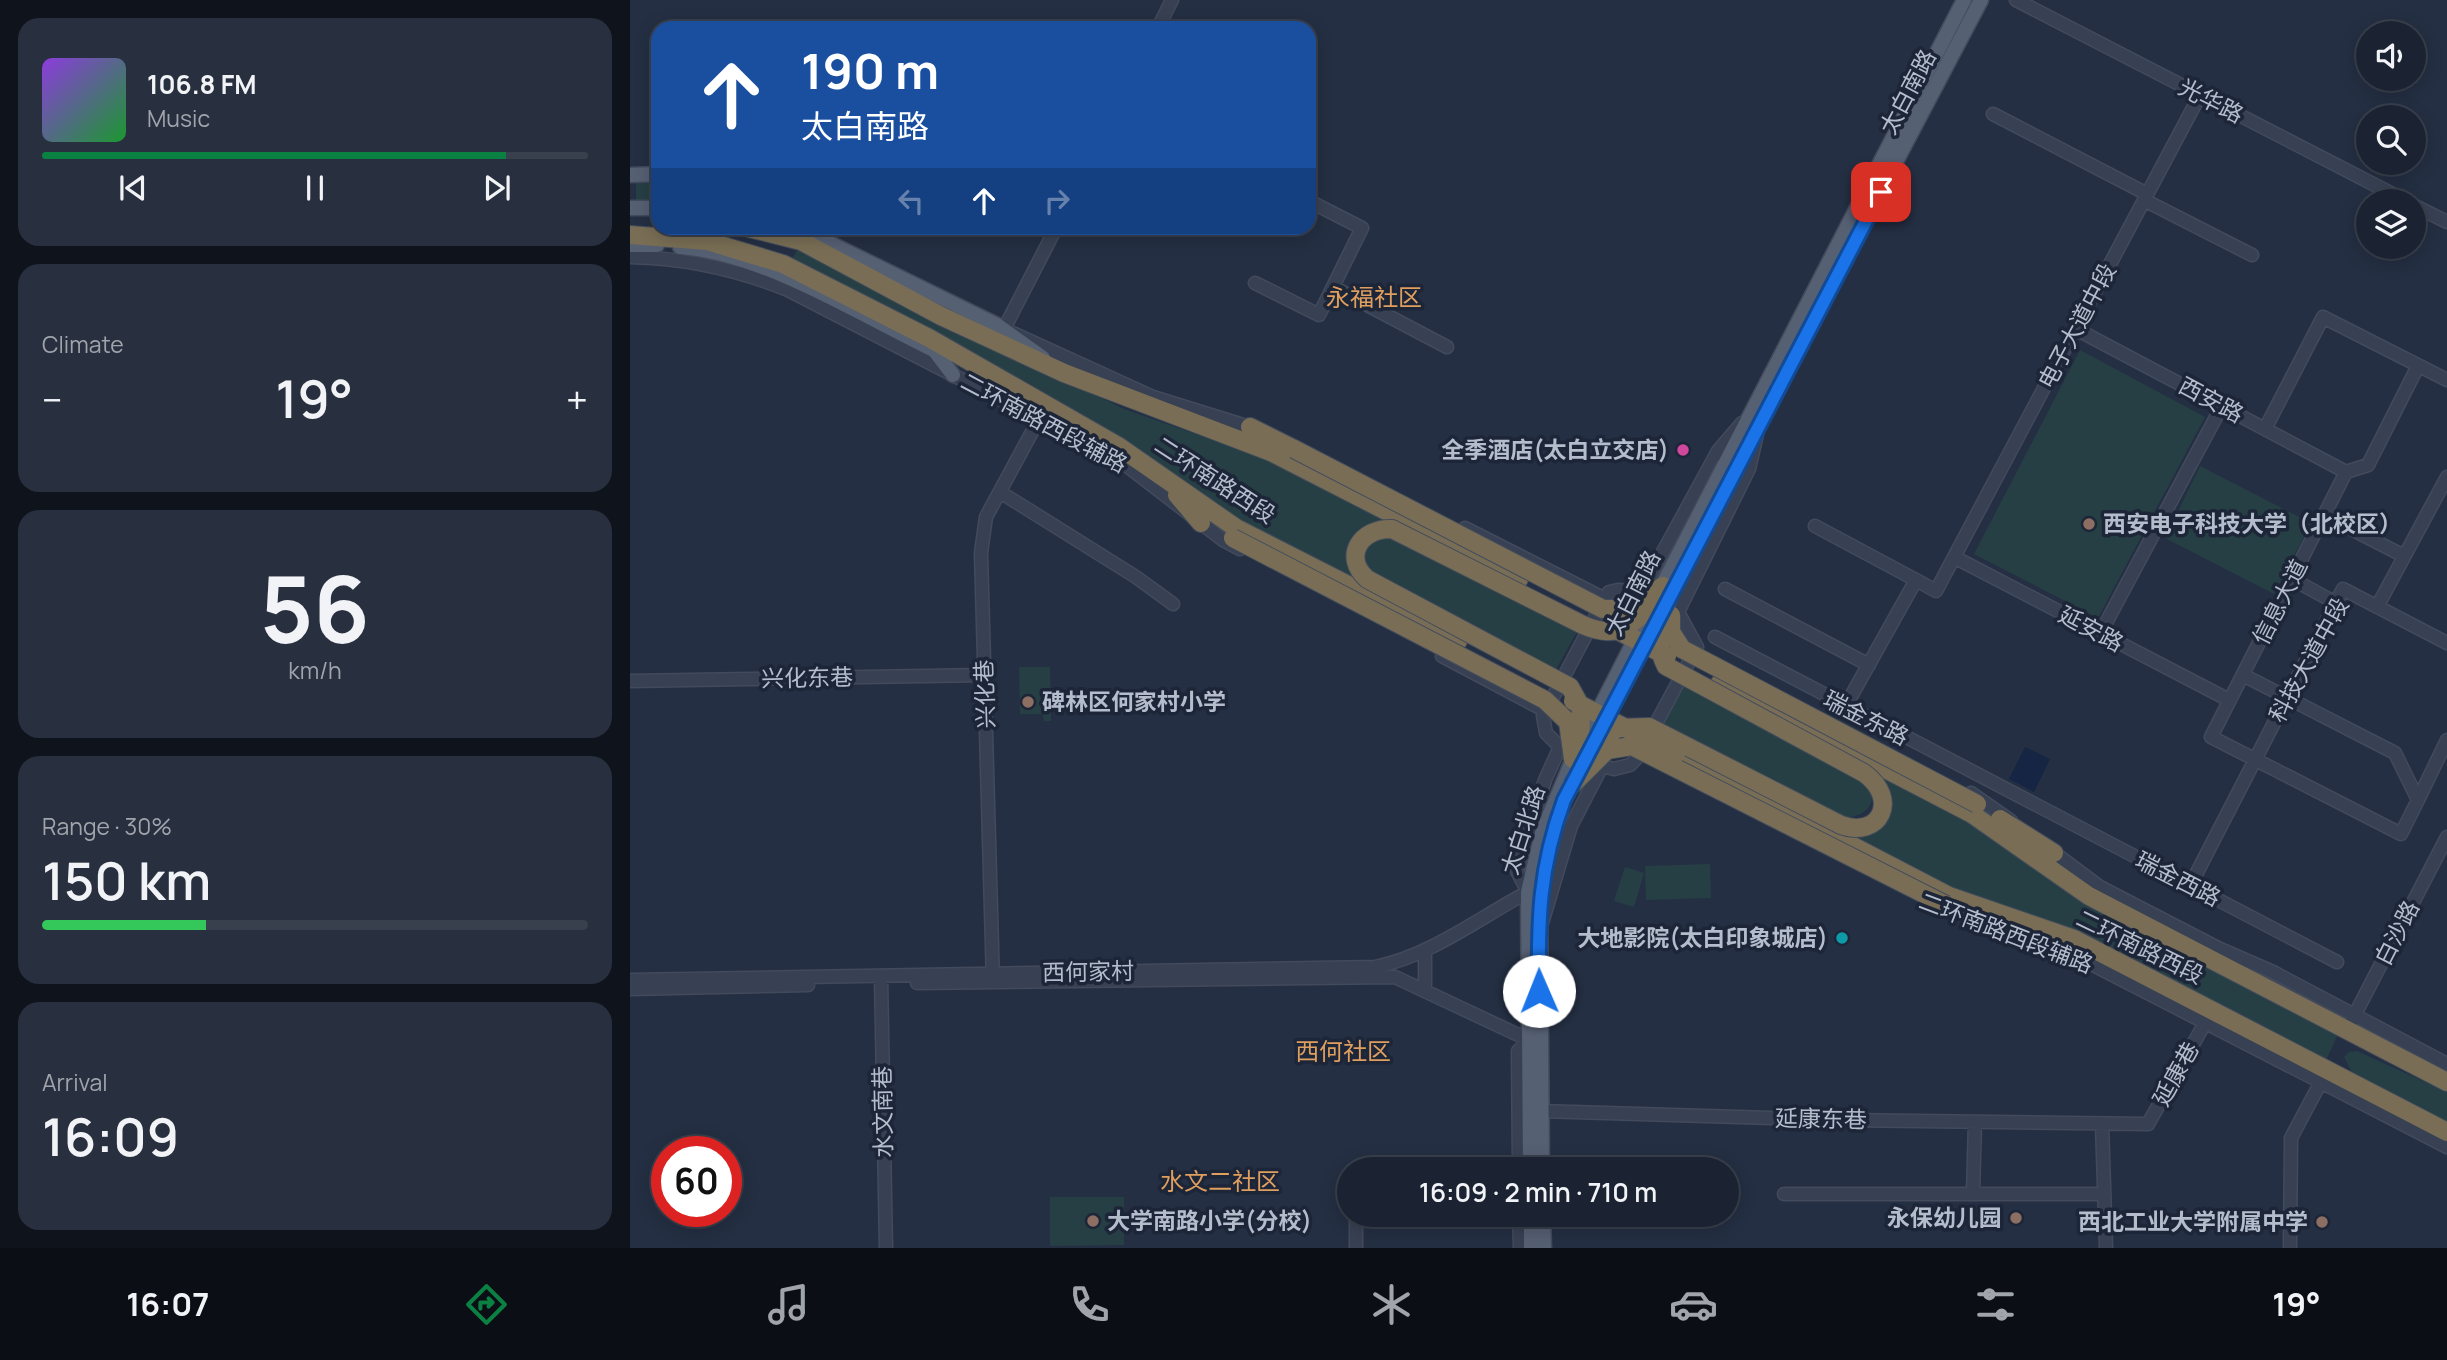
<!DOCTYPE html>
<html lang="en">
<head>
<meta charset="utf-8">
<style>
  body { margin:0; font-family:Manrope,"Noto Sans SC",sans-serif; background:#282f3e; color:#f1f3f6; height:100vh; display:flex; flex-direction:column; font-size:26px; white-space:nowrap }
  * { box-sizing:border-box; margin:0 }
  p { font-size:23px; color:#a0a4ac }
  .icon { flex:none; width:38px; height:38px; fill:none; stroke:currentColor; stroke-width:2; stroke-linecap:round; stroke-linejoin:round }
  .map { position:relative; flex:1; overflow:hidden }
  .drawer { display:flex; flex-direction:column; gap:18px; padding:18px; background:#0f131c; width:630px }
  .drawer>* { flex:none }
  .hud { position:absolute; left:21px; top:21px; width:665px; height:214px; border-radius:21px; box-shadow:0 4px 18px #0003,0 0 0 2px #39404d; background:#1a4fa0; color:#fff; overflow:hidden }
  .controls { position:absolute; left:1726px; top:21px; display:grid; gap:14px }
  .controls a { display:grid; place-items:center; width:70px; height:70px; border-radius:50%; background:#1b2332; box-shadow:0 4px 18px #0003,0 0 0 2px #39404d; font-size:35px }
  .speed { position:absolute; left:21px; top:1136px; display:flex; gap:14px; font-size:35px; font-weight:700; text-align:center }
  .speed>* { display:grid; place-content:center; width:91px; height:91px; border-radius:50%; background:#1b2332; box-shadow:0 4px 18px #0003,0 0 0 2px #39404d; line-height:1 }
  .speed .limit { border:10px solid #d22; background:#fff; color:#111 }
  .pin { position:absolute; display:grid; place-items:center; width:60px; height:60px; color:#fff; margin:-30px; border-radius:14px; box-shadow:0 4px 10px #0006 }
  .me { position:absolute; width:77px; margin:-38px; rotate:359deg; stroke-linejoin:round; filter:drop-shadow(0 0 5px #0008) }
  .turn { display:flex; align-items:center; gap:24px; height:147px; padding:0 35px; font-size:32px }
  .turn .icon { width:91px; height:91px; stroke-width:2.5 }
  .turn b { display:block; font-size:49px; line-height:60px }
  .lanes { display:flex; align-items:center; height:66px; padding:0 35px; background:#0003; justify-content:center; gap:35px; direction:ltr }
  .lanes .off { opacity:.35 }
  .big { font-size:52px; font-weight:600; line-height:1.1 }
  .drawer .card { flex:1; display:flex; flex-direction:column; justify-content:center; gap:10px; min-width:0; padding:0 24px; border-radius:21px; background:#282f3e }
  .drawer .dial { align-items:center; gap:0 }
  .dial b { font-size:91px; line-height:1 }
  .song { display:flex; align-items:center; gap:21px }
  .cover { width:84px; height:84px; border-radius:10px; background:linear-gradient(135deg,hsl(270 70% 55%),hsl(130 70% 35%)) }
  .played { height:7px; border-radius:4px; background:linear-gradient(90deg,#0b8043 85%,#39404d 85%) }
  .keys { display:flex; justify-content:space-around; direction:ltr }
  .heat { display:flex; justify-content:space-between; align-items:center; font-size:38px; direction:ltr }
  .charge { height:10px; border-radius:5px; background:linear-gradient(90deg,#34c759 30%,#39404d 0) }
  .trip { position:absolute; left:707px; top:1157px; width:402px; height:70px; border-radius:35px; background:#1b2332; box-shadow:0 4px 18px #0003,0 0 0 2px #39404d; font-weight:600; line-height:70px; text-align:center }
  .tab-bar { display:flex; height:112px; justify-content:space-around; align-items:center; background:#0b0e14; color:#a0a4ac }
  .tab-bar .icon { width:49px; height:49px }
  .tab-bar .current { color:#0b8043 }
  .tab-bar b { font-size:32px; color:#f1f3f6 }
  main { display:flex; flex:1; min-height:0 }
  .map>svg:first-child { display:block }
  .green { fill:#263f44 }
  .water { fill:#152543 }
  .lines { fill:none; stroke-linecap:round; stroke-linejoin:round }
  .minor-casing { stroke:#424a5c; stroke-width:15 }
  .major-casing { stroke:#424a5c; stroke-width:17 }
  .highway-casing { stroke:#434c5d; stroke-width:20 }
  .minor { stroke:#384153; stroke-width:12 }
  .major { stroke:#566073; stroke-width:14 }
  .highway { stroke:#796e55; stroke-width:18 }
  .major-bridge-casing { stroke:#424a5c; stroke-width:17; stroke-linecap:butt }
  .highway-bridge-casing { stroke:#434c5d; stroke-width:20; stroke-linecap:butt }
  .major-bridge { stroke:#566073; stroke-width:14 }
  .highway-bridge { stroke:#796e55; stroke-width:18 }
  .route-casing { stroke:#114b97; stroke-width:18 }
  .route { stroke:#1a73e8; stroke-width:12 }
  .hotel-dot { fill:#d1479c; stroke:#1d2638; stroke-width:2.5 }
  .education-dot { fill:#8d6e63; stroke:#1d2638; stroke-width:2.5 }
  .culture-dot { fill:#0f9aa8; stroke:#1d2638; stroke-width:2.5 }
  .labels { text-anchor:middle; stroke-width:7; stroke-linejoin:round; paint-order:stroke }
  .street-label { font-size:23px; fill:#b5bdcd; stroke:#1d2638 }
  .poi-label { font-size:23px; font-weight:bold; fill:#b5bdcd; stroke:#1d2638; text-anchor:end }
  .neighbourhood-label { font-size:24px; fill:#df9f5f; stroke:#1d2638 }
</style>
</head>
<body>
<main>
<section class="drawer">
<div class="card">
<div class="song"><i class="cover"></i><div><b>106.8 FM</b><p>Music</p></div></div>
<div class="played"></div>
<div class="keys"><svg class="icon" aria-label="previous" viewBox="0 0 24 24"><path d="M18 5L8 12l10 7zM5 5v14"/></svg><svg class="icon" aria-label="pause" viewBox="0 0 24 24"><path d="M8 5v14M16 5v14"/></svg><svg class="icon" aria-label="next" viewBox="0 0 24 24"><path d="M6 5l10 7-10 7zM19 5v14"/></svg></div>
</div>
<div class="card"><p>Climate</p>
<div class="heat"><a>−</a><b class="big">19°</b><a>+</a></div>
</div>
<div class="card dial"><b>56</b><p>km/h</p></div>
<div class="card"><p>Range · 30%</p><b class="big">150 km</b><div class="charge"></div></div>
<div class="card"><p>Arrival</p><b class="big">16:09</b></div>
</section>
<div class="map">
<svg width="1817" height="1248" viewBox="0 0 1817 1248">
  <rect width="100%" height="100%" fill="#242f43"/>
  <path class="green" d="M6,181H28V200H6Z
    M168,248L494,409L640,460L761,524L737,527L728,582L615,523L506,447L436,409L386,377L162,260Z
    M1450,350L1575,417L1468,618L1344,554Z
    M1570,466L1681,523L1644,594L1535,538Z
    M753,533L948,630L924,673L739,575L733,566L735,543Z
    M389,667H420L421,721H414L413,714H390Z
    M1052,685L1232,781L1242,792C1244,810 1230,817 1214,818L1033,723Z
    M1250,775L1358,833L1452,902L1707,1036L1695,1063L1437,927L1321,889L1221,835L1235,833L1255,787Z
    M1080,864L1081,898L1016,900L1015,866Z
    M995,867L1014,873L1004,907L984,901Z
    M1727,1051L1817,1092V1126L1722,1072L1714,1057L1719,1052Z
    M420,1197H494V1245L420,1246Z"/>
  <path class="water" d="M1395,747L1420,759L1404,792L1379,779Z"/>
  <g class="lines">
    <g class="minor-casing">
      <path id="minor" d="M1386,0L1776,201
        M528,28L542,0
        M1363,114L1517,194
        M1514,200L1622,255
        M1783,205L1817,222
        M426,228L374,329L523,397L626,429
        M0,257C56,258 106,269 158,290L492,462L593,540L610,549
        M625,283L689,315L732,228L679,201
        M703,287L817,347
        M1446,329L1716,472
        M1635,429L1693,317L1817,380
        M370,492L506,577L543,604
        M1694,515L1774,556
        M1185,526L1286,580
        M835,528L975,599
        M1324,557L1599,700
        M1662,579L1706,603
        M1095,589L1239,665
        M988,590L1011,592L1048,612L1067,647L1008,757L1000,765L984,769L972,766L930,747L916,733L913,716L975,599L979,592Z
        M1011,592L1088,451L1112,423
        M1747,607L1817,477
        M1048,612L1119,469L1128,430
        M1470,634L1592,406
        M1085,637L1707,962
        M812,656L914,710
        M1613,675L1765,753L1788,800L1771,834L1581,737L1716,472L1738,465L1788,366
        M0,681L354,675
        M1215,707L1286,580L1306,591L1570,95
        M1341,793L1381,821
        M1788,800L1817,740
        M1418,848L1470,887L1590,949L1643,972L1817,1064
        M1560,886L1713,589L1817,643
        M912,923L941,826L972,766
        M1371,932L1438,952L1817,1147
        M251,976L256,1248
        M0,980L745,967C800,956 849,918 898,892L887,871L915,780L930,747
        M363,982L351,553L356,517L409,419
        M287,983L765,977L899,1040L888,1051L889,1169
        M795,988V950
        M0,989L178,985
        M1722,1020L1817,837
        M910,1111L1211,1120L1518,1124L1575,1023
        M1472,1124L1476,1248
        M1154,1194H1343L1345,1122
        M1343,1194H1474
        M726,1214V1248
        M889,1214L890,1248
        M1660,1248L1661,1138L1693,1078"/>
    </g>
    <g class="major-casing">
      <path id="major" d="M0,175L28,174
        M0,208H28
        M169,228L367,325L413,358
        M0,245H27
        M50,247C135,253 235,318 312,354
        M304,350L323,375
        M1095,464L1334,0
        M1102,473L1351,0
        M900,1169L898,892L912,833L943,759
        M912,1169L910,894L930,813
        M901,1214V1248
        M913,1214L914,1248"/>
    </g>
    <g class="highway-casing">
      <path id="highway" d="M119,228L171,241L311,316L434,373L641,452L889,579
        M0,235L77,241L153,264L299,338L488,446L606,528L828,641
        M620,427L664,449
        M547,495L571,523
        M1090,683L1342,814L1459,896L1817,1082
        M1046,754L1319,896L1444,939L1817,1132
        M1370,819L1424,853
        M1316,905L1377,933"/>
    </g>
    <use href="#minor" class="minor"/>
    <use href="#major" class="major"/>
    <use href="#highway" class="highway"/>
    <g class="major-bridge-casing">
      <path id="major-bridge" d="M1028,594L1095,464
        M952,743L1019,612
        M962,746L1102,473"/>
    </g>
    <g class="highway-bridge-casing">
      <path id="highway-bridge" d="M664,449L973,609H1003L1033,586
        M603,538L915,700L938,722L943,759
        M1041,615V632L1052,649L1347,804
        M981,627L1037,656
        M943,701L1046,754
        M950,747L951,707L940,687L737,579C712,556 731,528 762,529L953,625C984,639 999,628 1022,606
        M959,753L987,728L1019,727L1211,825C1250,839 1270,799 1234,773L1036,666C1024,645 1033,623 1037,600
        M941,786L977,750L1002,746L1316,905"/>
    </g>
    <use href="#major-bridge" class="major-bridge"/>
    <use href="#highway-bridge" class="highway-bridge"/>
  </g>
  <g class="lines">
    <g class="route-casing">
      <path id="route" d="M909,991C908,920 909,868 934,800L1251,192"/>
    </g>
    <use href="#route" class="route"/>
  </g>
  <circle class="hotel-dot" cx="1053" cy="450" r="7"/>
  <g class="education-dot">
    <circle cx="1459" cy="524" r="7"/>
    <circle cx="398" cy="702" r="7"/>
    <circle cx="1386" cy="1218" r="7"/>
    <circle cx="463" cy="1221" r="7"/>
    <circle cx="1692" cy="1222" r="7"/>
  </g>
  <circle class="culture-dot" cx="1212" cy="938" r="7"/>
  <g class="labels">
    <g class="street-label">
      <text transform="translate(1278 92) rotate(-62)" y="8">太白南路</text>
      <text transform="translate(1581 101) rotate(27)" y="8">光华路</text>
      <text transform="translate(1447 326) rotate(-62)" y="8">电子大道中段</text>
      <text transform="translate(1581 400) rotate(28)" y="8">西安路</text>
      <text transform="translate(414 423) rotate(28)" y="8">二环南路西段辅路</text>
      <text transform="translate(585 480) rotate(33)" y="8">二环南路西段</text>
      <text transform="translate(1003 593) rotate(-63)" y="8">太白南路</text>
      <text transform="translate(1650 602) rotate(-63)" y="8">信息大道</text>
      <text transform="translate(1461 629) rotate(28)" y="8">延安路</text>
      <text transform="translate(1679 660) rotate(-61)" y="8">科技大道中段</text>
      <text transform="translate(177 678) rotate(-1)" y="8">兴化东巷</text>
      <text transform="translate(355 694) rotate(-92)" y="8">兴化巷</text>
      <text transform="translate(1236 718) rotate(27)" y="8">瑞金东路</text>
      <text transform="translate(893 830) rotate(-72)" y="8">太白北路</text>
      <text transform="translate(1548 879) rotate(27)" y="8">瑞金西路</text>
      <text transform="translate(1376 933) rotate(21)" y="8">二环南路西段辅路</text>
      <text transform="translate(1767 933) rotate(-63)" y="8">白沙路</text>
      <text transform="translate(1510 947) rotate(26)" y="8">二环南路西段</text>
      <text transform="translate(458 972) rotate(-1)" y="8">西何家村</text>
      <text transform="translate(1546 1074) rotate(-61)" y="8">延康巷</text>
      <text transform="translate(253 1112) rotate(-91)" y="8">水文南巷</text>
      <text transform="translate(1191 1119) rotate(1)" y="8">延康东巷</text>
    </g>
    <g class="poi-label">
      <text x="1039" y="458">全季酒店(太白立交店)</text>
      <text x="1473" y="532" text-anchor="start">西安电子科技大学（北校区）</text>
      <text x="412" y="710" text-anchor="start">碑林区何家村小学</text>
      <text x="1198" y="946">大地影院(太白印象城店)</text>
      <text x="1372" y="1226">永保幼儿园</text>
      <text x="477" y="1229" text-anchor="start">大学南路小学(分校)</text>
      <text x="1678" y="1230">西北工业大学附属中学</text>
    </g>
    <g class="neighbourhood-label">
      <text x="744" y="306">永福社区</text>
      <text x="713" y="1060">西何社区</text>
      <text x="590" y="1190">水文二社区</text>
    </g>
  </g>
</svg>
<div class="controls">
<a><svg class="icon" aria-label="sound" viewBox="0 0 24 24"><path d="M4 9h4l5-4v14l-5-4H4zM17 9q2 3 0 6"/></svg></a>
<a><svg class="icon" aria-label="search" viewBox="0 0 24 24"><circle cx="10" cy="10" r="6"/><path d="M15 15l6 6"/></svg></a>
<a><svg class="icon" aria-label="layers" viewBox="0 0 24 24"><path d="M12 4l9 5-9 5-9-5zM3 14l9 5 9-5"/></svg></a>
</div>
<div class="speed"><div class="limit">60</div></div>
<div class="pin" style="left:1251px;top:192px;background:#d93025"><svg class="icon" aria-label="arrive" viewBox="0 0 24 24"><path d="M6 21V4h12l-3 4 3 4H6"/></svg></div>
<svg class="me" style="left:909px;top:991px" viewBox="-20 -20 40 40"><circle r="19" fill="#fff"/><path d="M0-13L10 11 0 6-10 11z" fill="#1a73e8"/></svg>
<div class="trip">16:09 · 2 min · 710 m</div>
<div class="hud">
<div class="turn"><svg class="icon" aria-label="ahead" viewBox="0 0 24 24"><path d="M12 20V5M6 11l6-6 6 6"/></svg><div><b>190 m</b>太白南路</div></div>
<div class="lanes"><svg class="icon off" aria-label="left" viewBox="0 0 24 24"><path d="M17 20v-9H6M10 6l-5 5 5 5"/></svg><svg class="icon" aria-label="ahead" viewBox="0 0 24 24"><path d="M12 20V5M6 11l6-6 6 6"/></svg><svg class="icon off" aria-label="right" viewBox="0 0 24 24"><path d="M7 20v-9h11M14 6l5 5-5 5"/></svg></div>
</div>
</div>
</main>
<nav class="tab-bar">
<b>16:07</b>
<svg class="icon current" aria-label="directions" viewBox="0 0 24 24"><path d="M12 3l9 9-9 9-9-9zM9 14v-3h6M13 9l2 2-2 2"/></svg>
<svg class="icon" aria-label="music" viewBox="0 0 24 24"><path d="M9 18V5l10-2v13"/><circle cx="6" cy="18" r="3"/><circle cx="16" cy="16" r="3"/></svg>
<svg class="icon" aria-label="phone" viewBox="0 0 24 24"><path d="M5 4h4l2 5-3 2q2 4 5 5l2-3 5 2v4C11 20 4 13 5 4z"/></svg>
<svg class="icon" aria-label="climate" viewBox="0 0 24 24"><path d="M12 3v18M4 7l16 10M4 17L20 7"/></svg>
<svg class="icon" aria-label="car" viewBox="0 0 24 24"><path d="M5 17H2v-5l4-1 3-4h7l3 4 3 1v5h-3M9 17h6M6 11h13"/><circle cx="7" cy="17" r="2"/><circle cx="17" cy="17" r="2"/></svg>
<svg class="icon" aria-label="filters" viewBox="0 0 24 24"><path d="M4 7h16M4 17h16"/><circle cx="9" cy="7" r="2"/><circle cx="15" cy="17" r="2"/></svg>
<b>19°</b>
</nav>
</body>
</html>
